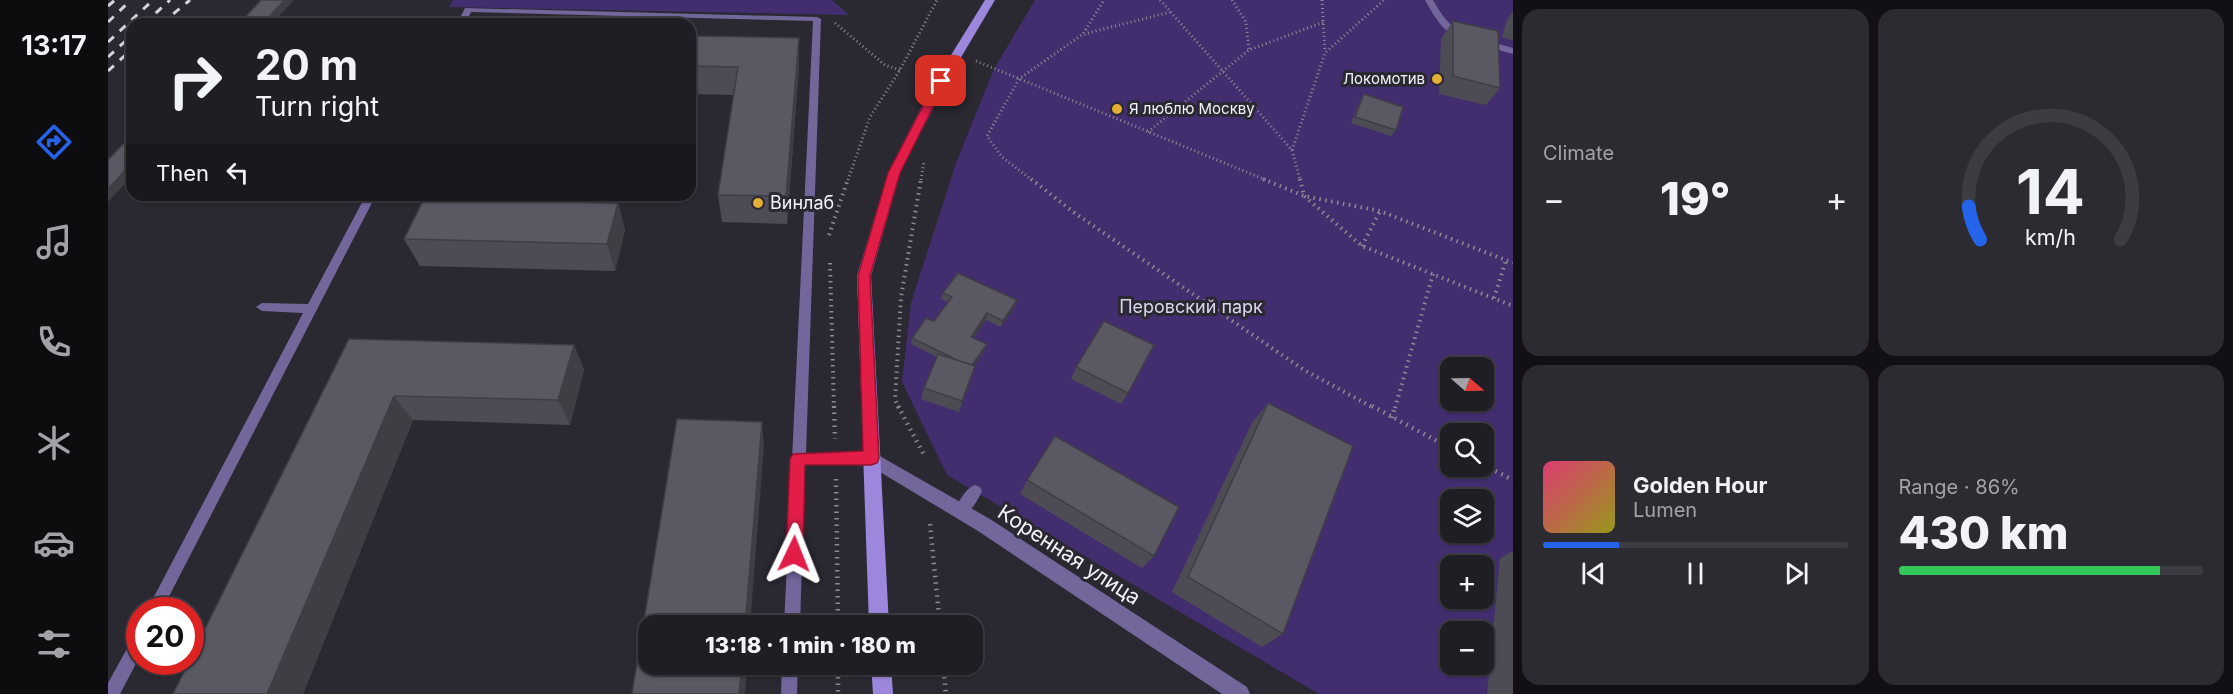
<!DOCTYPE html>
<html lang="en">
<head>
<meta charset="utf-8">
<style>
  body { margin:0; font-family:Inter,sans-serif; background:#2d2b32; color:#f1f3f6; height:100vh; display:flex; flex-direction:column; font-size:22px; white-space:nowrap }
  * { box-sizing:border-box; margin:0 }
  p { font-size:20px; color:#a2a2a7 }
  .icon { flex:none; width:33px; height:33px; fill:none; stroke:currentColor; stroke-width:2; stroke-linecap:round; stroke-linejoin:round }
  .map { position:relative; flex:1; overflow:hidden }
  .panel { display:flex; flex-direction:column; gap:9px; padding:9px; background:#121014; width:720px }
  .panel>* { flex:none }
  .hud { position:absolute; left:18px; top:18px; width:570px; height:183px; border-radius:18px; box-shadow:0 2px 4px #0004,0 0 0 2px #3d3c42; background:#201e25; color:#f1f3f6; overflow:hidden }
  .needle { width:39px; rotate:110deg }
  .buttons { position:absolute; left:1332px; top:357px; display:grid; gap:12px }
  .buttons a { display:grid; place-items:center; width:54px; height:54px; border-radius:12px; background:#201e25; box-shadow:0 2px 4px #0004,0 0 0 2px #3d3c42; font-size:30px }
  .speed { position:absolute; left:18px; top:597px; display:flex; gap:12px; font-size:30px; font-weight:700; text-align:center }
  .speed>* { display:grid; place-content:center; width:78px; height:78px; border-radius:50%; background:#201e25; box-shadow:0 2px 4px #0004,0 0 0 2px #3d3c42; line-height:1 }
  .speed .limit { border:9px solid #d22; background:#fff; color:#111 }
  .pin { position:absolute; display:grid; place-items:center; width:51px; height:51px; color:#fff; margin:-26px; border-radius:12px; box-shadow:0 3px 9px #0006 }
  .me { position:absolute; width:66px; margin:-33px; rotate:2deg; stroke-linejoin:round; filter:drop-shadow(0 0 4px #0008) }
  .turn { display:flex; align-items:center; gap:21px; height:126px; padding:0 30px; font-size:27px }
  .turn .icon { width:78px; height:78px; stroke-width:2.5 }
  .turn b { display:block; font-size:42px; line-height:51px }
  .then { display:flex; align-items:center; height:57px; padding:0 30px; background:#0003; gap:12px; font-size:22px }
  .big { font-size:45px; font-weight:800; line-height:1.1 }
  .panel .card { flex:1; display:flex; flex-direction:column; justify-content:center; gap:9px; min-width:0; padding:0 21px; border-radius:18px; background:#2d2b32 }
  .panel .dial { align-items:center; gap:0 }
  .dial svg { height:156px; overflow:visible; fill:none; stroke:#3d3c42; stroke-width:7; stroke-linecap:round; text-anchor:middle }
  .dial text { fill:#f1f3f6; stroke:none }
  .song { display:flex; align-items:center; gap:18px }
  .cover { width:72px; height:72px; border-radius:9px; background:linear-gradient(135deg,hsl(340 70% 55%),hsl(60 70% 35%)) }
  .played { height:6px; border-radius:3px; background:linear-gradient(90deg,#2563eb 25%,#3d3c42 25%) }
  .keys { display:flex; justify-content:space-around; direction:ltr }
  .heat { display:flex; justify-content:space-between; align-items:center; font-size:33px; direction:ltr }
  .charge { height:9px; border-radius:4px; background:linear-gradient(90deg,#34c759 86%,#3d3c42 0) }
  .panel .tiles { flex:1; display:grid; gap:9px; grid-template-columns:repeat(2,1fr) }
  .trip { position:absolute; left:530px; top:615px; width:345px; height:60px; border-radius:18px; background:#201e25; box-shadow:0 2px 4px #0004,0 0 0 2px #3d3c42; font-weight:800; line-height:60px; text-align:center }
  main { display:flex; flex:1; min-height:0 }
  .tab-bar { display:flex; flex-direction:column; width:108px; justify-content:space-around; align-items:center; background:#0d0c0f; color:#a2a2a7 }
  .tab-bar .icon { width:42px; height:42px }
  .tab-bar .selected { color:#2563eb }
  .tab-bar b { font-size:27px; color:#f1f3f6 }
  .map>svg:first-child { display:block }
  .green { fill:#422e6f; fill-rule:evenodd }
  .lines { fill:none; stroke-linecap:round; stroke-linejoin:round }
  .path-far2 { stroke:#8c8b93; stroke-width:3; stroke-dasharray:1 3; stroke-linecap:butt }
  .path-far1 { stroke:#8c8b93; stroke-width:4; stroke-dasharray:1.5 4.5; stroke-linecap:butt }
  .path { stroke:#8c8b93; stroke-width:4.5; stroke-dasharray:1.5 5; stroke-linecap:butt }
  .lane { fill:#72669b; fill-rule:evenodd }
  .street { fill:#72669b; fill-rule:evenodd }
  .secondary { fill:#9c87dd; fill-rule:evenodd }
  .rail { stroke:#d4d2da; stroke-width:3; stroke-dasharray:8 8; stroke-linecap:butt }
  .wall { fill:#4d4c55 }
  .shaded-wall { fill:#3f3e45 }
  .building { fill:#5a5863; stroke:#3f3e45; stroke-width:1.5 }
  .route { fill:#e11d48; stroke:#92132f; stroke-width:1.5 }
  .poi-dot { fill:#e2af34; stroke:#2a2831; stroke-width:2 }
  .labels { text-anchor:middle; stroke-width:6; stroke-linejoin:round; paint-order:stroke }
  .far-poi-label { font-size:15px; fill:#f3f2f9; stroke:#2a2831; text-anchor:end }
  .poi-label { font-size:18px; fill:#f3f2f9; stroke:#2a2831; text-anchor:start }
  .park-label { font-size:18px; fill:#dcd7ee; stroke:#2a2831 }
  .near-street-label { font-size:21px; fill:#f3f2f9; stroke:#2a2831 }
</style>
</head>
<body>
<main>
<nav class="tab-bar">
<b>13:17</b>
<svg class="icon selected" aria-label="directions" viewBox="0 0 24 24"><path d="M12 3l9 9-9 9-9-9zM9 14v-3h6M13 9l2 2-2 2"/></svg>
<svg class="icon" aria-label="music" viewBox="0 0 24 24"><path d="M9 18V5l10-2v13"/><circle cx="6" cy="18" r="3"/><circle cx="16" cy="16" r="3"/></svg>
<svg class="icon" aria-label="phone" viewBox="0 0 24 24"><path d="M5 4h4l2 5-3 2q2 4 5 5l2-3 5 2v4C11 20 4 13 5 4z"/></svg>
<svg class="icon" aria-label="climate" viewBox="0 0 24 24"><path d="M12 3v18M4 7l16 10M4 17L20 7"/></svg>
<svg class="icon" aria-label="car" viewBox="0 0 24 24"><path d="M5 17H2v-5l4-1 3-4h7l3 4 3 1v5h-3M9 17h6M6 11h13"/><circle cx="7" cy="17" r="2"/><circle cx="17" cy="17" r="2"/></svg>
<svg class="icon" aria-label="filters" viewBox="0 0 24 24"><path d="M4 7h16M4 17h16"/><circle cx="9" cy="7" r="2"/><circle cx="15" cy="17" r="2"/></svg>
</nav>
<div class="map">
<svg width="1405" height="694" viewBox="0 0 1405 694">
  <rect width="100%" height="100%" fill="#2a2831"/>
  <path class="green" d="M345,0H724L741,15L341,7Z
    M927,0H1405V694H1211L839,475L794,382L803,303L848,163L886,69ZM1342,368H1376V400H1342ZM1342,434H1376V466H1342ZM1342,500H1376V532H1342ZM1342,566H1376V598H1342ZM1342,632H1376V664H1342Z"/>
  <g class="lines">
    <path class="path-far2" d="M1052,0L1184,150L1192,180
      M1124,0L1138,22L1141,50
      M1214,0L1217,52
      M727,23L777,65L792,70
      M976,34L1062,12
      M868,61L1158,180
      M1040,132L1141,50L1216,22
      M1184,150L1217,53L1276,0
      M740,180L762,117L792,70L829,0
      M813,180L816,161
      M924,180L894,157L879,136L911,79L975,34L996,0"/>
    <path class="path-far1" d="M923,179L968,214L1196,370L1266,408
      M1155,179L1196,196L1272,211L1405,263
      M1192,179L1196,196L1254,246L1405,306
      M721,235L740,179
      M1254,246L1272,211
      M722,263L726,408
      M1386,298L1398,260
      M791,408L787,400L793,297L813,179
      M1287,408L1325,274"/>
    <path class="path" d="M726,406L727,439
      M790,406L817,457
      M1264,406L1342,448
      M1284,418L1287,406
      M1376,465L1405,480
      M728,479L730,626
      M822,524L832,626
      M730,664V694
      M835,664L838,694"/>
    <path class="lane" d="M1317,0H1325C1333,14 1342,28 1357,34V38C1338,39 1325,14 1317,0Z
      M357,8L709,17L713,19L698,453L763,452L768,454L770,458L768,462L763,464L697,465L692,626H676L705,21L363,12L357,24H349Z
      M1376,40L1405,48V54L1373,45L1372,43Z
      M258,195H268L54,610H39L195,313L154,311L148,307L154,303L200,304Z
      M867,485L872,487L874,491C870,500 862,514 853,517L848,516L846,511C850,502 858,488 867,485Z
      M32,632V656L12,694H0V683L27,634Z
      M674,664H690L689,694H673Z"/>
    <path class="street" d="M763,451L882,519L1139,687L1142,694H1114L870,531L757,463L755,458L757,453Z"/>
    <path class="secondary" d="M877,0H887L839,81L792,173L763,276L781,626H761L749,276L780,173L827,81Z
      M763,664H783L785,694H765Z"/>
    <path class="rail" d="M0,6L7,0
      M0,22L23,0
      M36,24L62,0
      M53,24L82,0
      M0,42L45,0
      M0,57L24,35
      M0,71L24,49"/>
  </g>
  <path class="wall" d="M1405,12V41L1394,37L1399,20Z
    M1345,21L1392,88L1378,105L1331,94L1333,39Z
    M582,36L691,66L679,224L614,222L610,195L626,95L582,94Z
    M1256,94L1288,130L1283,136L1243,123L1252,101Z
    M318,195H400L398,200L510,203L517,230L507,271L312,266L296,239Z
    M835,293L909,300L907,306L893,327L878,320L865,338L877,350L866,366H867L864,377L851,412L813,399L816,388L829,357L803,344L804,338L826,321L840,302L833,299Z
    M241,339L466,345L476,370L462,425L305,420L195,694H65Z
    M968,367L1020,393L1013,404L963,379Z
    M1160,403L1175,634L1154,647L1064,592L1144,423Z
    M919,480L1046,556L1034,568L912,494Z
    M1405,551V694H1379L1392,558Z"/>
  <path class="shaded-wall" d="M177,0H186L164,24H154Z
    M691,38V66L679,224L678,196Z
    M24,163V176L0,202V189Z
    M378,195H400L388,227L376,200Z
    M510,203L517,230L507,271L499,244Z
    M909,300L907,306L893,327L895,321Z
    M879,313L878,320L861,343L863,337Z
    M879,344L877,350L861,373L863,367Z
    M466,345L476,370L462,425L450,400Z
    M867,366L864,377L851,412L854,401Z
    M286,396L305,420L195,694H159Z
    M654,422L656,445L642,626H637Z
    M634,664H639L637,694H631Z"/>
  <path class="building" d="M153,0H177L154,24H131Z
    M1345,21L1390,31L1392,88L1345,76Z
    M582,36L691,38L678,196L610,195L630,67L582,66Z
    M1256,94L1295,107L1288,130L1247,117Z
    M24,135V163L0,189V160Z
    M318,195H378L376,200L510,203L499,244L296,239Z
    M850,273L909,300L895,321L879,313L863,337L879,344L864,365L849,360L804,338L818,318L826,321L844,297L835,293Z
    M996,321L1046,345L1020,393L968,367Z
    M241,339L466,345L450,400L286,396L159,694H65L81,662H82V659Z
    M830,354L867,366L854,401L816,388Z
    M1160,403L1245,446L1175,634L1080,577Z
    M569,419L654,422L637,626H540V664H634L631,694H524Z
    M947,436L1071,507L1046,556L919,480Z"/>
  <path class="route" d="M833,78L838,81L792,173L762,276L771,458L769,463L763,465H697L695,554L692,560L686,562L681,560L678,554L682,459L685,454L755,451L750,276L780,173L828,81Z"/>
  <g class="poi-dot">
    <circle cx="1329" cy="79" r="6"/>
    <circle cx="1009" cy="109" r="6"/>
    <circle cx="650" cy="203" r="6"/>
  </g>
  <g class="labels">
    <g class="far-poi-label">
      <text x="1317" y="84">Локомотив</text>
      <text x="1021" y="114" text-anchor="start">Я люблю Москву</text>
    </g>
    <g class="poi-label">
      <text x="662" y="209">Винлаб</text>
    </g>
    <g class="park-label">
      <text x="1083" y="313">Перовский парк</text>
    </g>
    <g class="near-street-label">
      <text transform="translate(961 555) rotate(33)" y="7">Коренная улица</text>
    </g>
  </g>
</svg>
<div class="buttons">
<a><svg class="needle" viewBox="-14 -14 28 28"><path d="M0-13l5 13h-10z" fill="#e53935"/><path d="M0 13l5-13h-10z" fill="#a2a2a7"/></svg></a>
<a><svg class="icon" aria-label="search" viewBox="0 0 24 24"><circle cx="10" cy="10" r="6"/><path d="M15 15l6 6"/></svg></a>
<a><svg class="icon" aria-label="layers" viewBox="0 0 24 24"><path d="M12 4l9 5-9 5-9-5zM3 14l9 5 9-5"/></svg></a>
<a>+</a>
<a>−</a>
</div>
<div class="speed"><div class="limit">20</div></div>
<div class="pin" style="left:833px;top:81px;background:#d93025"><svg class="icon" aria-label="arrive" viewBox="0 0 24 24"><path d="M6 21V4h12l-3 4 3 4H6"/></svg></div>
<svg class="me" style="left:686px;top:554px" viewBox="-20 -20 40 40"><path d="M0-17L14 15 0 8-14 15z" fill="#e11d48" stroke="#fff" stroke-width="4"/></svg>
<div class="trip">13:18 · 1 min · 180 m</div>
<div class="hud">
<div class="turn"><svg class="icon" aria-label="right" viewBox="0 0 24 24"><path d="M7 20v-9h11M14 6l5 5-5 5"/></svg><div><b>20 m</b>Turn right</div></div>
<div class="then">Then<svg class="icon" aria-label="left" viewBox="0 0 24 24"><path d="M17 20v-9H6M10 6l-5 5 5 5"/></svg></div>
</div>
</div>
<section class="panel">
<div class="tiles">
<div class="card"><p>Climate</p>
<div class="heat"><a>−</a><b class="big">19°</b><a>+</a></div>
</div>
<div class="card dial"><svg viewBox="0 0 100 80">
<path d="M14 69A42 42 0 1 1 86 69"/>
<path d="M14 69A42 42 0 0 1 8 52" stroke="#2563eb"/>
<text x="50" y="56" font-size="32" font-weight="700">14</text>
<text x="50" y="72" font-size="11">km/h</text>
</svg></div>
<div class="card">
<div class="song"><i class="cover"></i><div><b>Golden Hour</b><p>Lumen</p></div></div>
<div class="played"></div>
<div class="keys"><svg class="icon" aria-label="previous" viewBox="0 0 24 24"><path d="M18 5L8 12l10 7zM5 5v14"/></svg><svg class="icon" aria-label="pause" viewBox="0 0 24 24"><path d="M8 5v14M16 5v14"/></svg><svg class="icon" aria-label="next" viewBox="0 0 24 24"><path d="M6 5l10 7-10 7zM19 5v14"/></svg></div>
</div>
<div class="card"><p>Range · 86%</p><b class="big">430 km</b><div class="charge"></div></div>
</div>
</section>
</main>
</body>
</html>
